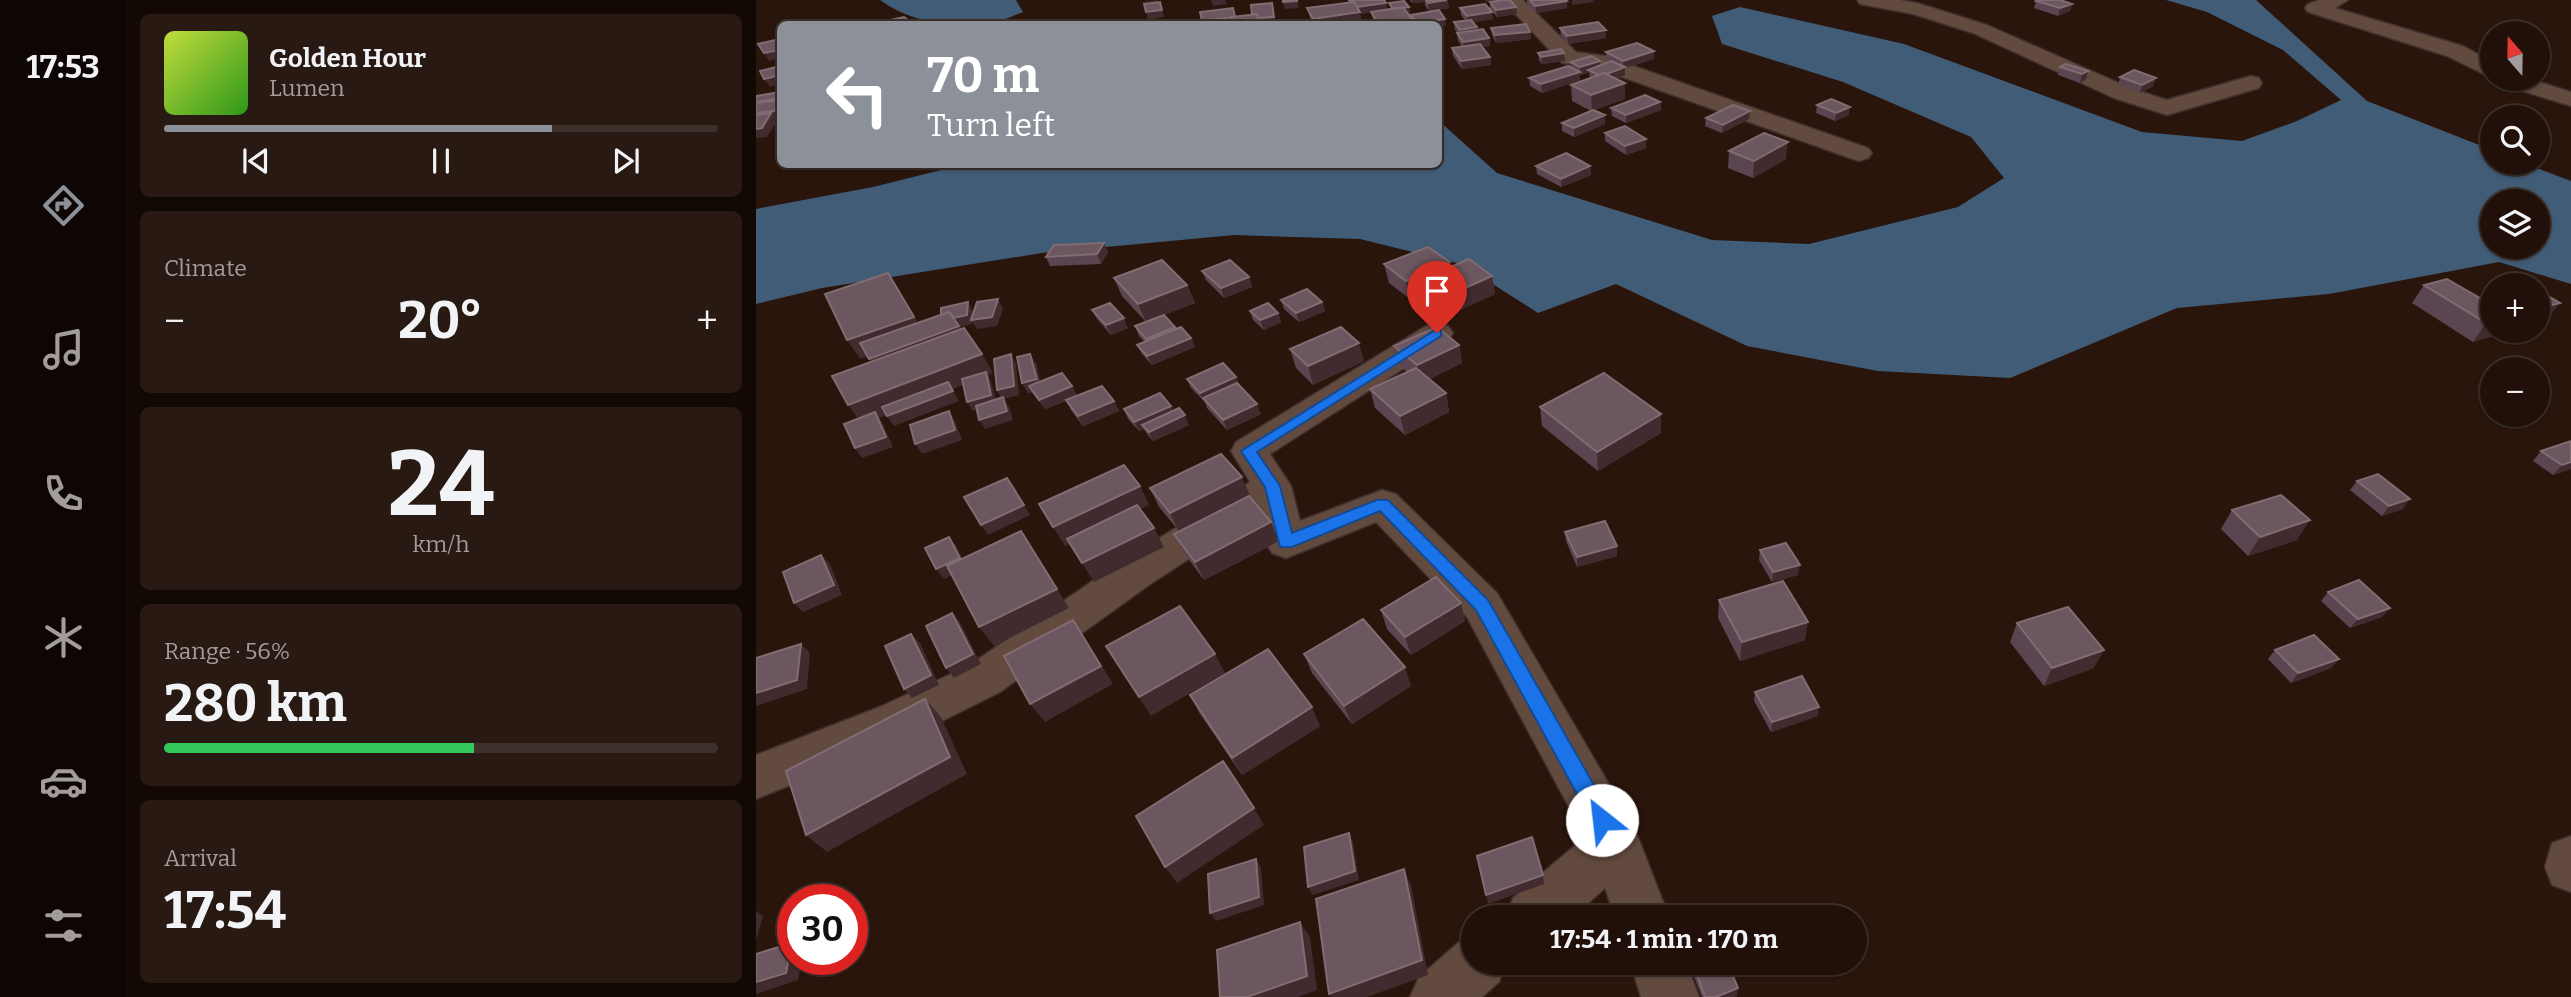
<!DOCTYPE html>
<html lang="en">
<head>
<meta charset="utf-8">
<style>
  body { margin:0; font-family:Bitter,serif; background:#281912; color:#f1f3f6; height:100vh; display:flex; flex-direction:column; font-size:26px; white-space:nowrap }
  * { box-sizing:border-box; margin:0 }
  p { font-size:23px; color:#a29d9c }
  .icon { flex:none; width:38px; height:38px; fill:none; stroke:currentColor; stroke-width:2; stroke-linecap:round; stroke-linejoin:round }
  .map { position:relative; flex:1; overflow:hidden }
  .panel { display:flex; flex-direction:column; gap:14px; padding:14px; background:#120905; width:630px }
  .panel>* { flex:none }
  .hud { position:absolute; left:21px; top:21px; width:665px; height:147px; border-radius:10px; box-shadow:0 2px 5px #0004,0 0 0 2px #3d302a; background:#8c9099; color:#fff; overflow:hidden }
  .needle { width:46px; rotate:340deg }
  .buttons { position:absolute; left:1724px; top:21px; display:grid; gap:14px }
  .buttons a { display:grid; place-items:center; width:70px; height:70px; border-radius:50%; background:#201009; box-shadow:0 2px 5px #0004,0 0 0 2px #3d302a; font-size:35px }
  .speed { position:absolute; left:21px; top:884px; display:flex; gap:14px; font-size:35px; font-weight:700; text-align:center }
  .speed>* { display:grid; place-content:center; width:91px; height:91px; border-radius:50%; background:#201009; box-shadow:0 2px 5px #0004,0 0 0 2px #3d302a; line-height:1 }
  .speed .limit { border:10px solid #d22; background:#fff; color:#111 }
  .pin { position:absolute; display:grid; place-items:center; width:60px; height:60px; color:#fff; margin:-72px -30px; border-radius:50% 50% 50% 0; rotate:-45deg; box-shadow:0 0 7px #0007 }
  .pin .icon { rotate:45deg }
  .me { position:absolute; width:77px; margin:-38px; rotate:331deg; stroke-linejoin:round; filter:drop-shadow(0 0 5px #0008) }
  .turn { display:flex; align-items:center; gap:24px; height:147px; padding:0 35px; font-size:32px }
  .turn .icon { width:91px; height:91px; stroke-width:2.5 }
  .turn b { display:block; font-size:49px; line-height:60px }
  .big { font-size:52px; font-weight:700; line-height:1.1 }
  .panel .tile { flex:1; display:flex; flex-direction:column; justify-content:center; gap:10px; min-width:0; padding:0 24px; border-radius:10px; background:#281912 }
  .panel .dial { align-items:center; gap:0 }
  .dial b { font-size:91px; line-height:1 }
  .song { display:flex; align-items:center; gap:21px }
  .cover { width:84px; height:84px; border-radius:10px; background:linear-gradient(135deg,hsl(70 70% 55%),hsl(110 70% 35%)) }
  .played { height:7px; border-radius:4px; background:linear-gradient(90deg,#8c9099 70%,#3d302a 70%) }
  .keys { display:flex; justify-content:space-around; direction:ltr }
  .heat { display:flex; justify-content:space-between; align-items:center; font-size:38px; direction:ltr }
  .charge { height:10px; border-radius:5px; background:linear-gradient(90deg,#34c759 56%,#3d302a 0) }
  .trip { position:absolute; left:705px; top:905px; width:406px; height:70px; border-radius:35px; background:#201009; box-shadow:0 2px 5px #0004,0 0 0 2px #3d302a; font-weight:700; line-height:70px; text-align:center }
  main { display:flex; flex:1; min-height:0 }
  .dock { display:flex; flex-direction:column; width:126px; justify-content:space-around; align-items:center; background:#0d0604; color:#a29d9c }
  .dock .icon { width:49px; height:49px }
  .dock .current { color:#8c9099 }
  .dock b { font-size:32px; color:#f1f3f6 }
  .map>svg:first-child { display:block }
  .water { fill:#405c76; fill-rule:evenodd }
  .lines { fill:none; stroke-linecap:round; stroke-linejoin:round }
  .minor-casing { stroke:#3f2f2c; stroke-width:3 }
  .minor { fill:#634a3f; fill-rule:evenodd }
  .wall { fill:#5b4550 }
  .shaded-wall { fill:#412b2e }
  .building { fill:#6c565f; stroke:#816c72; stroke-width:2 }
  .route { fill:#1a73e8; stroke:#114b97; stroke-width:2 }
</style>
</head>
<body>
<main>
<nav class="dock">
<b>17:53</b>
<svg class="icon current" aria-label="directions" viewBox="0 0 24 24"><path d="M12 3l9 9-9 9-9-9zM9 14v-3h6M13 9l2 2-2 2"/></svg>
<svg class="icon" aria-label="music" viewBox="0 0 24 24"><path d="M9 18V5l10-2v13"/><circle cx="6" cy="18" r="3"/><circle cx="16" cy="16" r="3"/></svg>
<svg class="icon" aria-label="phone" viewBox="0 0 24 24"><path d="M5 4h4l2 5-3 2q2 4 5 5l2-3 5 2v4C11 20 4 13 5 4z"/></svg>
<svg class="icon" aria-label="climate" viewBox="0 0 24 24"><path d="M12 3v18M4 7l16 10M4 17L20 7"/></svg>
<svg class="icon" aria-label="car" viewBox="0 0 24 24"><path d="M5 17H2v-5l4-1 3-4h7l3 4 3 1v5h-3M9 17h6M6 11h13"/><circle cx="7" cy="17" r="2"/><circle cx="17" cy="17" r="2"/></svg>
<svg class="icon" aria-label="filters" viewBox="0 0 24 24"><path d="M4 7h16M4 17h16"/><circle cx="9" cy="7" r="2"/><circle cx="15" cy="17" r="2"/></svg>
</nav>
<section class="panel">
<div class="tile">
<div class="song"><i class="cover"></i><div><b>Golden Hour</b><p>Lumen</p></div></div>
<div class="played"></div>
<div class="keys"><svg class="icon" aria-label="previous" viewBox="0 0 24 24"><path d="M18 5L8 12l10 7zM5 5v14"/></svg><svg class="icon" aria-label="pause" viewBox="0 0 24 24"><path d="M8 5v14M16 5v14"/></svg><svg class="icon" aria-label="next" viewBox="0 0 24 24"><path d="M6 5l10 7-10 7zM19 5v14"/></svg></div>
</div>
<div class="tile"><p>Climate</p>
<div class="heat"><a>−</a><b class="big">20°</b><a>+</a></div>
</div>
<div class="tile dial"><b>24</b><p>km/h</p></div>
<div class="tile"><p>Range · 56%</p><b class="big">280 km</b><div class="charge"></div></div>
<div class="tile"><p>Arrival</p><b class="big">17:54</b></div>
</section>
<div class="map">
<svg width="1815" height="997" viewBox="0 0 1815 997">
  <rect width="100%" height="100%" fill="#2a150c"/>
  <path class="water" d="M124,0H260L267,12C256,16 242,23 230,24C195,29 153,21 124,0Z
    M1410,0H1500L1611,101L1736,150V163H1768L1815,181V284L1743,262L1573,294L1421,308L1254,378L1122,371L991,346L860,284L782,313L705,264L604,239L478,235L286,253L66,288L0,304V209L117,187L205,165L682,164L683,121L741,173L956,240L1053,244L1202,207L1248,178L1215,137L1087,82L966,44L956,16L984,7L1148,44L1386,132L1486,141L1541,121L1585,100L1527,50L1451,12ZM1736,201H1782V247H1736Z"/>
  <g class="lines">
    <g class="minor-casing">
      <path id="minor" d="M746,0H767L820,52L849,56L1112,148L1116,153L1112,158L1103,161L1094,158L838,67L806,63Z
        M1101,0H1144L1161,3L1231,25L1374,88L1411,100L1495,76L1503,78L1506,83L1503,88L1411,115L1358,98L1217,33L1157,14L1104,4Z
        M1563,0H1592L1579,8L1707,46L1736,62V78L1691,56L1552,12L1549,8L1552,4Z
        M1741,79H1774L1815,92V106L1744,84Z
        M681,323L692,326L697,333L692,340L514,454L535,486L544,521L626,490L640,494L741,593L878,827L913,917H859L849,888L817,917H749L757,898L829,837L711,617L620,522L530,558L516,553L510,543L503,513L393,585L244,692L160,734L0,799V755L126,706L212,666L363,563L494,482L475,451L480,442L670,326Z
        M1815,836V892L1796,885L1789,867L1796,843Z
        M718,936V962H751L743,982L726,997H654L663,977L703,942Z
        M874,962H930L943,997H885Z"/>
    </g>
    <use href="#minor" class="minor"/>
  </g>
  <path class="wall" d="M592,0L630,3L631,10L635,9L633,3L653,7L654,14L652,15L656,19L655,15L690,26L682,24H618L615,12L604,14L607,24H556L551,8L593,2Z
    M654,0H691L693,8L673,11L669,5V2L656,3Z
    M771,0H810L811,8L780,13L771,4Z
    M1280,1L1316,4L1314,11L1302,16L1278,8Z
    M734,2L760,7L761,14L741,17L734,9Z
    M704,8L737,19L717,22L721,30L733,38L734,46L726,47L734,57L735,65L706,69L697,56L696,48L706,47L702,40L701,33H702L699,30L698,22L709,20L705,15Z
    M735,28L774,32L775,39L740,43L736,35Z
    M804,28L850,30V38L812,44L805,36Z
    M850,52L898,59L869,68V75L860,79L869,83V99L838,110L849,124L818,137L806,131V123L835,111L816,101L815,85L834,78L833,72L824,75V80L786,93L774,86L773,78L815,68V62L844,61V65L854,62L850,60Z
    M782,53L809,61L786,64L783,60Z
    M1304,67L1332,71L1330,79L1324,83L1302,75Z
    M1364,77L1397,86L1384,93L1362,85Z
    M904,102L905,110L870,123L856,116L855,108Z
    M1061,105L1093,115L1079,121L1060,113Z
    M950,118L993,119L966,133L949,126Z
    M849,133L890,139V148L870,155L849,141Z
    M973,151L1030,159L997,178L972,168Z
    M780,166H834L835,175L805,187L781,174Z
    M348,243L352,252L345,264L294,266L290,257Z
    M694,262L695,267L736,276L739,294L686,318L663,300L662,295L654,299L633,283L628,264Z
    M446,271L493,277L496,287L468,298L450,280Z
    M358,278L431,285L439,303L408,315L420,329L435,338L439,347L396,365L386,354L381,345L389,342L383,336L379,326L390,322L366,296Z
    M1668,285L1736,305V331L1717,342L1656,303Z
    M525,300L566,302L569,311L543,322L528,309Z
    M336,310L372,328L355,335L341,319Z
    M494,311L522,313L525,322L508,330L497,320Z
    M703,345L706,363L673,379L690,393L693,412L649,435L619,408L614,389L651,372L643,365L638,346Z
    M534,349L608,361L557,385L540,368Z
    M280,363L284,382L316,386L321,396L358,401L363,411L327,426L315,410L310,401L289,409L276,392L272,393L266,383Z
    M431,379L483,385L505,414L471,430L451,408L449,402L435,388Z
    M415,406L417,411L433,425L397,441L391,434L388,429L383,431L372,419L368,409Z
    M784,407L905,414V433L842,471L786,426Z
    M1785,451L1815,469L1797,475L1777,461Z
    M1601,481L1647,509L1626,516L1594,490Z
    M394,488L494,496L515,522L523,541L448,580L428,553L418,534L423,531L403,507Z
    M1476,510L1541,540L1492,556L1465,529Z
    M809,532L861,556L821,567L810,541Z
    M1004,550L1042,575L1016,582L1003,560Z
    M1572,592L1626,617L1594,628L1565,601Z
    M963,600L1049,640L984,661L962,618Z
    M705,603L709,621L655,655L631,629L625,610Z
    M1261,623L1338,668L1288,686L1254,642Z
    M1519,650L1583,659L1575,668L1535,683L1512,659Z
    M548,654L655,686L596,724L556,673Z
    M999,692L1062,716L1015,732L998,701Z
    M434,695L564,726L486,775L444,714Z
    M932,962H971L981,996L977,997H946Z"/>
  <path class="shaded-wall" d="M401,0L402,4L389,9L387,2Z
    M455,0H469L471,4L457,6Z
    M656,0H669V2L656,3Z
    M691,0L693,8L673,11L672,3Z
    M729,0H743L729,2Z
    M816,0H837L838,2L816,5Z
    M541,1L543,8L529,9L527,2Z
    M811,1V8L780,13L779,6Z
    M404,2L408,17L392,20L390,12Z
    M516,3L520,24H499L497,19Z
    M630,3L631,10L604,14L607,24H558L557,19L597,7Z
    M1316,4L1314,11L1302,16L1304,8Z
    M653,7L654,14L639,17L637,9Z
    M760,7L761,14L741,17L740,10Z
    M736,12L737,19L712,23L711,16Z
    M479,17L481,24H447L446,21Z
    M689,19L690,26L682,28V24H661V23Z
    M153,21L154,24H138Z
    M657,21V24H633Z
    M721,27L722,35L706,37L704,30Z
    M850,30V38L812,44L811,36Z
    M774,32L775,39L740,43L739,35Z
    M733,38L734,46L708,50L707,42Z
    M24,50V58L13,61L8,53Z
    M898,51V59L869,68V75L846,84V76L867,68V61Z
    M808,53L809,61L786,64L785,57Z
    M734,57L735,65L706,69L705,61Z
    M844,61L845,69L832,70L833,72L824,75V67Z
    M1332,71L1330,79L1324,83L1326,74Z
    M824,72V80L786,93L785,84Z
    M24,75V84L14,87L8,79Z
    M1400,78L1397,86L1384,93L1386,85Z
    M869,83V99L836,111L835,95Z
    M24,98V117L23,119L19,120L21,121L11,137L0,138V102Z
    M904,102L905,110L870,123V115Z
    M1094,107L1093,115L1079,121L1080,113Z
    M994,111L993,119L966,133L967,125Z
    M849,115V124L818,137V128Z
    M890,139V148L870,155L869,146Z
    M1032,142L1030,159L997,178L998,161Z
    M834,166L835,175L805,187V179Z
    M348,243L352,252L345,264L341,254Z
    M694,262L697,280L660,282L662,295L654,299L650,281Z
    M132,273L170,336L104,359L91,340Z
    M736,276L739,294L686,318L682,300Z
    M493,277L496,287L468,298L465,288Z
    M431,285L439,303L390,322L382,304Z
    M242,299L247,309L241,326L221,329L216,322V324L204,327L214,344L126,378L113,359L184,320L212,302L217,312V320Z
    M566,302L569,311L543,322L540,313Z
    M1804,303L1790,321L1782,323V309Z
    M522,313L525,322L508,330L504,320Z
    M368,318L372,328L355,335L350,325Z
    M1736,322V331H1756L1717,342L1730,323Z
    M419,327L423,336L394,348L390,339Z
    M435,338L439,347L396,365L391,356Z
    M603,343L608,361L557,385L552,366Z
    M703,345L706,363L665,384L661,365Z
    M226,354L237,373L232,375L235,381L241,404L217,411L211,402L231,376L196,389L203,401L138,426L131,416L196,389L123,418L126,422L137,447L106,458L99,448L106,424L92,405Z
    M255,354L260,364L263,395L248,399L253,407L257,420L229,429L223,420L246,400L241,390Z
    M274,354L280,363L286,389L273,386L276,392L272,393L266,383Z
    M480,377L484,387L447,398L448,403L444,393Z
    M316,386L321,396L289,409L283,400Z
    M690,393L693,412L649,435L644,416Z
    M358,401L363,411L327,426L322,416Z
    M501,404L505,414L471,430L467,420Z
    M415,406L419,415L386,425L388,429L383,431L378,422Z
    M193,411L199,421L206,440L166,454L159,444Z
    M905,414V433L842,471L841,452Z
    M429,415L433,425L397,441L393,432Z
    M1815,462V469L1797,475L1806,465Z
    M486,477L494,496L423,532L414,513Z
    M251,478L274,515L232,535L225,525Z
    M384,486L393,505L309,546L297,527Z
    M1654,499L1647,509L1626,516L1633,506Z
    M1554,520L1541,540L1492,556L1504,537Z
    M515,522L523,541L448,580L439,562Z
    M398,528L408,547L338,582L326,563Z
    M265,531L313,608L238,646L223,627Z
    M193,537L200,546L211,568L188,579L180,569Z
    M861,546V556L821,567V557Z
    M65,555L74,564L86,595L47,612L38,603Z
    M1044,565L1042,575L1016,582L1017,572Z
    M705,603L709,621L655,655L649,637Z
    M1634,608L1626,617L1594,628L1602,619Z
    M196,613L204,622L225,664L198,678L190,668Z
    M317,620L357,684L289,722L274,704Z
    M1052,622L1049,640L984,661L986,642Z
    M155,634L164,643L183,685L156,698L148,689Z
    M45,644L54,653L51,689L0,706V693Z
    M1348,650L1338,668L1288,686L1296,668Z
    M459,654L469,673L395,716L383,697Z
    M1583,659L1575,668L1535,683L1542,673Z
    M649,667L655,686L596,724L588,706Z
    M169,699L185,717L211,774L71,852L50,835Z
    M556,707L564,726L486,775L476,758Z
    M1063,707L1062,716L1015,732L1016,722Z
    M498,808L508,825L421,883L409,867Z
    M593,833L597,842L603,880L557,895L552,887Z
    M500,859L505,868L508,905L460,921L454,913Z
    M648,869L655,885L672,975L611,997H575L573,994Z
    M787,875L788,884L732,904L730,895Z
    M0,911L7,916L0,940Z
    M544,922L554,937L561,990L542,997H491Z
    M36,943L37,959H46L42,980L0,994V982Z
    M982,988L981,996L977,997H960Z"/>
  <path class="building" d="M527,0H541V1L527,2Z
    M593,0H628L630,3L601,7L598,2H594Z
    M670,0H691L672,3Z
    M747,0H754L760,7L740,10L734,2Z
    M774,0H810L811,1L779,6Z
    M1282,0H1304L1316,4L1304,8L1280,1Z
    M648,1L653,7L637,9L633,3Z
    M404,2L406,10L390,12L388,4Z
    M598,2L604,12L557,19L551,8Z
    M516,3L518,17L502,18L501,14H496L495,5Z
    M729,4L736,12L711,16L704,8Z
    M647,7L657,21L633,24H623L615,12Z
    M477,8L479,17L446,21L444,12Z
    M683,10L689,19L661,23L655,15Z
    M501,14L503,24H477L475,17Z
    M148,17L153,21L138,24H127L125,22Z
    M551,20L553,24H523Z
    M715,20L721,27L704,30L698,22Z
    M461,21V24H431Z
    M842,22L850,30L811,36L804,28Z
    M770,24L774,32L739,35L735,28Z
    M727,29L733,38L707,42L701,33Z
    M24,39V50L8,53L2,44Z
    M881,43L898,51L867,61L850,52Z
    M724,44L734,57L705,61L696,48Z
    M805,49L808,53L785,57L782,53Z
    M835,56L844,61L824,67L815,62Z
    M855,61L869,67L851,74L848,73L843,75L832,70Z
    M1310,64L1332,71L1326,74L1304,67Z
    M24,66V75L8,79L4,71Z
    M812,66L824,72L785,84L773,78Z
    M1378,70L1400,78L1386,85L1364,77Z
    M848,73L869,83L835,95L815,85Z
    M24,92V98L0,102V96Z
    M889,95L904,102L870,115L855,108Z
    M1075,99L1094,107L1080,113L1061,105Z
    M24,100L18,111L0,113V103Z
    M977,105L994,111L967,125L950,118Z
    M837,110L849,115L818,128L806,123Z
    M15,113L6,128L0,129V115Z
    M869,126L890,139L869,146L849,133Z
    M1008,133L1032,142L998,161L973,151Z
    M810,153L834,166L805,179L780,166Z
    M348,243L341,254L290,257L298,245Z
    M672,247L694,262L650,281L628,264Z
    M713,259L736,276L682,300L660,282Z
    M406,260L431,285L382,304L358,278Z
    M474,260L493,277L465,288L446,271Z
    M132,273L158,317L91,340L69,294Z
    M1691,279L1736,305V322L1730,323L1668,285Z
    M551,289L566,302L540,313L525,300Z
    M1785,292L1804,303L1782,309V293Z
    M242,299L236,317L215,320L221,302Z
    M212,302L211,315L198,318L193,312L185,315V308Z
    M354,303L368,318L350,325L336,310Z
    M512,303L522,313L504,320L494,311Z
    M193,312L203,326L113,359L104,343Z
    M408,315L419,327L390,339L379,326Z
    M425,327L435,338L391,356L381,345Z
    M585,327L603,343L552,366L534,349Z
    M681,327L703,345L661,365L638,346Z
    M208,328L226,354L92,405L76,376Z
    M255,354L258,386L241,390L238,359Z
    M274,354L281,379L266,383L261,357Z
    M467,363L480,377L444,393L431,379Z
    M660,368L690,393L644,416L614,389Z
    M230,372L235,395L211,402L206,379Z
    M306,373L316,386L283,400L273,386Z
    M848,373L905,414L841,452L784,407Z
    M192,382L197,391L131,416L126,407Z
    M481,383L501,404L467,420L447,398Z
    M346,386L358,401L322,416L310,400Z
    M404,393L415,406L378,422L368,409Z
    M247,397L251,411L223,420L220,406Z
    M423,408L429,415L393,432L386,425Z
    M193,411L199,430L159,444L154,425Z
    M119,412L130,437L99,448L88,424Z
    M1815,441V462L1806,465L1785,451Z
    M465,454L486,477L414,513L394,488Z
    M368,465L384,486L297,527L283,504Z
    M1622,474L1654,499L1633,506L1601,481Z
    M251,478L268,505L225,525L208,497Z
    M1525,495L1554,520L1504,537L1476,510Z
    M493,496L515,522L439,562L418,534Z
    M381,505L398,528L326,563L311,539Z
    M849,521L861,546L821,557L809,532Z
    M265,531L301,589L223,627L191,566Z
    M193,537L204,558L180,569L169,548Z
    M1030,543L1044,565L1017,572L1004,550Z
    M65,555L78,585L38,603L27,572Z
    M680,577L705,603L649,637L625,610Z
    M1603,580L1634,608L1602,619L1572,592Z
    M1027,581L1052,622L986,642L963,600Z
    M424,606L459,654L383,697L350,646Z
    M1312,607L1348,650L1296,668L1261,623Z
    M196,613L217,654L190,668L170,626Z
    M607,619L649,667L588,706L548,654Z
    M317,620L345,666L274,704L248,656Z
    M155,634L175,675L148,689L129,646Z
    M1558,635L1583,659L1542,673L1519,650Z
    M45,644L41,680L0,693V658Z
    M512,649L556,707L476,758L434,695Z
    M1046,676L1063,707L1016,722L999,692Z
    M169,699L194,757L50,835L30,771Z
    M467,761L498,808L409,867L380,816Z
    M593,833L599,871L552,887L548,847Z
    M776,837L787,875L730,895L721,856Z
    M500,859L503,897L454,913L452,874Z
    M648,869L666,960L573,994L560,899Z
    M544,922L551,976L491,997H464L461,950Z
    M36,943L30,973L0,982V954Z
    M936,962H971L982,988L960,997H949Z"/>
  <path class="route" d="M681,329L685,330V336L501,452L524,486L536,533L621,500H632L732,600L854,813L857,820L854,827L846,830L839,827L720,610L624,511L536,547H524L509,487L485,451Z"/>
</svg>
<div class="buttons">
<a><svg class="needle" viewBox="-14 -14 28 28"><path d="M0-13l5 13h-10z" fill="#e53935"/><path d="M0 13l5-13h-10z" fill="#a29d9c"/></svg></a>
<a><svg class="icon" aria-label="search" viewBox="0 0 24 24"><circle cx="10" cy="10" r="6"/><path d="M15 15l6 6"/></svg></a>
<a><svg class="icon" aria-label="layers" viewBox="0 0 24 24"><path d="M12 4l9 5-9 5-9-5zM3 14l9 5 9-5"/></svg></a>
<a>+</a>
<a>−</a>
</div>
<div class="speed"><div class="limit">30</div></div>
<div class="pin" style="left:681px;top:333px;background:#d93025"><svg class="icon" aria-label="arrive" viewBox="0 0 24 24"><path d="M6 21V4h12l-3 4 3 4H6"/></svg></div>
<svg class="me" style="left:846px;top:820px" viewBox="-20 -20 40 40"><circle r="19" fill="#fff"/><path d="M0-13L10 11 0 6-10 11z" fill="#1a73e8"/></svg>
<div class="trip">17:54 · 1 min · 170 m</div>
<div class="hud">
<div class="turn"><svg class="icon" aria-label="left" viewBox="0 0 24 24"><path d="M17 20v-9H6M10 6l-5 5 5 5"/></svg><div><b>70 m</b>Turn left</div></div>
</div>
</div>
</main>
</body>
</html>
